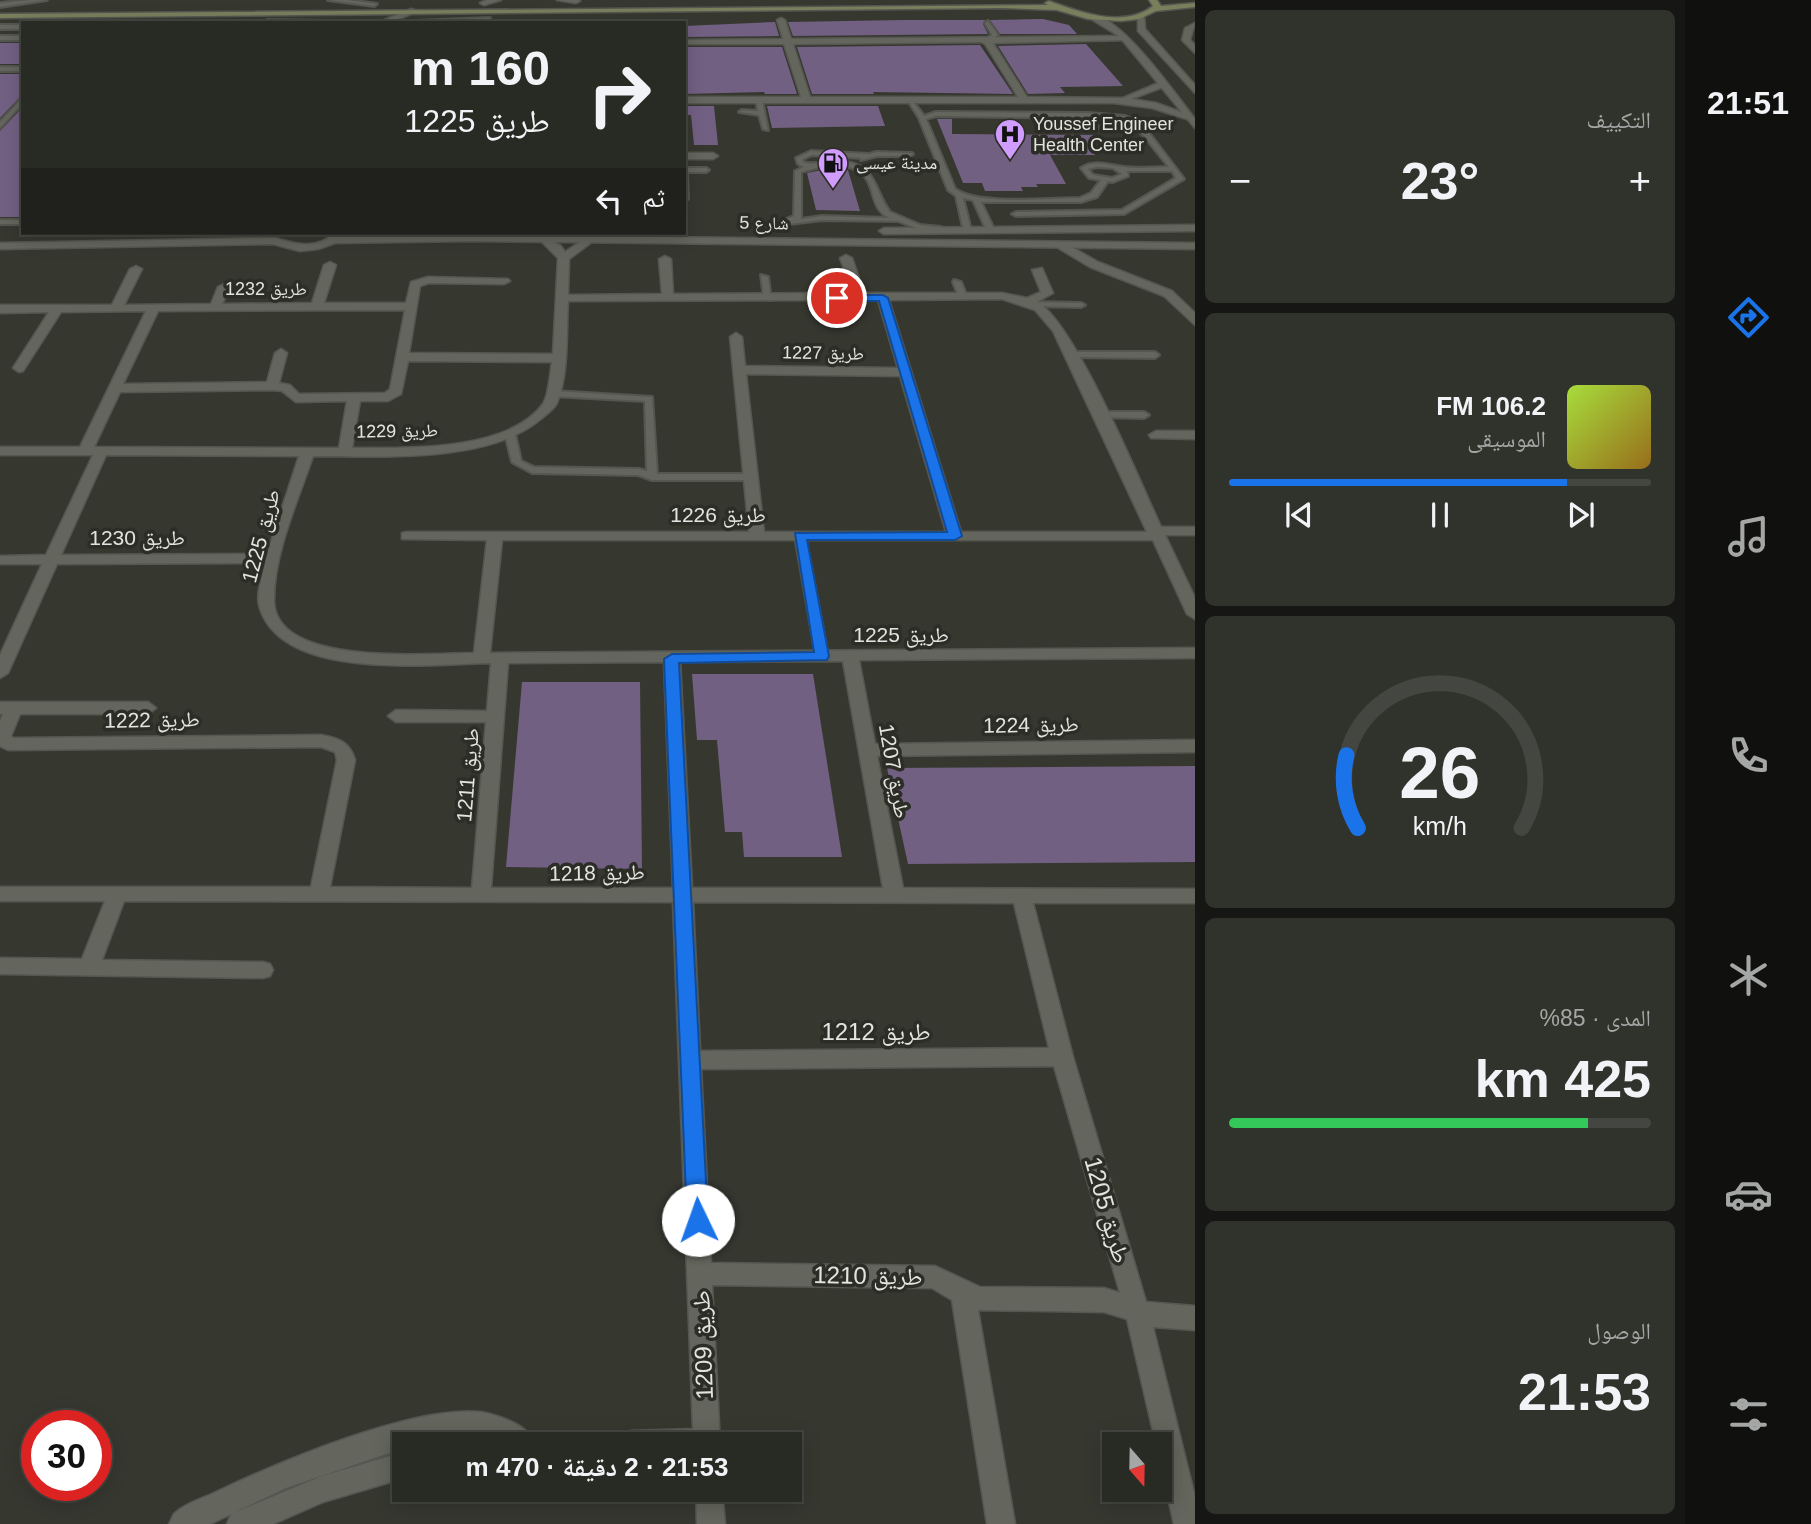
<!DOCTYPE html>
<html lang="ar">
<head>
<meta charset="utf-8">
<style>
  body { margin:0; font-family:Arial,"Noto Naskh Arabic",sans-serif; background:#30322c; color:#f1f3f6; direction:rtl; height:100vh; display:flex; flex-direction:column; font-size:26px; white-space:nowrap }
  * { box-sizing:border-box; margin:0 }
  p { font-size:23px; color:#a5a7a6 }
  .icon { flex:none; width:38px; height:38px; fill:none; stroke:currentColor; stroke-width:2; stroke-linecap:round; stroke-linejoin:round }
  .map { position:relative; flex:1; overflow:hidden; direction:ltr }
  .details { display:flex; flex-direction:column; gap:10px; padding:10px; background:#161714; width:490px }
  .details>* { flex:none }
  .banner { position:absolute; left:21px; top:21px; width:665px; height:214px; border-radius:0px; box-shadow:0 4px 18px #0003,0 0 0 2px #444641; direction:rtl; background:#282a24; color:#f1f3f6; overflow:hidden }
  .needle { width:46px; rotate:160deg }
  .buttons { position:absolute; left:1102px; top:1432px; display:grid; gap:14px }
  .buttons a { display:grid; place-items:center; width:70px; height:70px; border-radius:0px; background:#282a24; box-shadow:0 4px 18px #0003,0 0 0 2px #444641; font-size:35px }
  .speed { position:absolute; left:21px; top:1410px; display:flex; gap:14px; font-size:35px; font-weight:700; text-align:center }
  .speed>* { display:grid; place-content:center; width:91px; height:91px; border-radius:50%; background:#282a24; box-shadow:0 4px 18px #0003,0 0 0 2px #444641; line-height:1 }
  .speed .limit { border:10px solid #d22; background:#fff; color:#111 }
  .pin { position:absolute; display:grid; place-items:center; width:60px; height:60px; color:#fff; margin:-30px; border:4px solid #fff; border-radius:50%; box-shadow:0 2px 7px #0007 }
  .me { position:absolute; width:77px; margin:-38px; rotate:357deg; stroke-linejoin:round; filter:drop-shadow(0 0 5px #0008) }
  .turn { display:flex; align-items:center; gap:24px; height:147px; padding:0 21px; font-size:32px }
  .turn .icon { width:91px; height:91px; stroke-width:2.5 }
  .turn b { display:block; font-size:49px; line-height:60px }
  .then { display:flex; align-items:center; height:66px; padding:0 21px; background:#0003; gap:14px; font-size:26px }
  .big { font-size:52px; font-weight:700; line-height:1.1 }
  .details .card { flex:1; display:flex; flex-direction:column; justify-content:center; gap:10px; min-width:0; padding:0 24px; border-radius:10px; background:#30322c }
  .details .dial { align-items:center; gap:0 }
  .dial svg { height:182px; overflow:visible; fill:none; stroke:#444641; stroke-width:7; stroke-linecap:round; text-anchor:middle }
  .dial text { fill:#f1f3f6; stroke:none }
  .song { display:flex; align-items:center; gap:21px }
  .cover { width:84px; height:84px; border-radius:10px; background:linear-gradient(135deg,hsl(80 70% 55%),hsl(40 70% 35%)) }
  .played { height:7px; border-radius:4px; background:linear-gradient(90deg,#1a73e8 80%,#444641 80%) }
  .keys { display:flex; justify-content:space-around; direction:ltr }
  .heat { display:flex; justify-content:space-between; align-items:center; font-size:38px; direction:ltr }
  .charge { height:10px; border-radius:5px; background:linear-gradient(90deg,#34c759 85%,#444641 0) }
  .trip { position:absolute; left:392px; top:1432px; width:410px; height:70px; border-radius:0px; background:#282a24; box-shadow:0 4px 18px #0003,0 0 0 2px #444641; font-weight:700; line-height:70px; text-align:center; direction:rtl }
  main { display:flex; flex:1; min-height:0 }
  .tabs { display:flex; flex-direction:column; width:126px; justify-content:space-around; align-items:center; background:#10110e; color:#a5a7a6 }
  .tabs .icon { width:49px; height:49px }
  .tabs .on { color:#1a73e8 }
  .tabs b { font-size:32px; color:#f1f3f6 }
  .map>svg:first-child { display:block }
  .building { fill:#726083 }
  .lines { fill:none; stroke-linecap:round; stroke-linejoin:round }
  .service-casing { stroke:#54564f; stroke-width:4 }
  .minor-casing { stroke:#54564f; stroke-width:3 }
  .tertiary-casing { stroke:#54564f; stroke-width:3 }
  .secondary-casing { stroke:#54564f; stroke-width:3 }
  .service { fill:#64665d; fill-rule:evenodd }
  .minor { fill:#64665d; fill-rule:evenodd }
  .tertiary { fill:#64665d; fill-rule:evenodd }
  .secondary { fill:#797f5d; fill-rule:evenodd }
  .route { fill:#1a73e8; stroke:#114b97; stroke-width:2 }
  .labels { text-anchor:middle; stroke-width:7; stroke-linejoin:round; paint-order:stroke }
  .far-poi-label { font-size:18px; fill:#e3e4df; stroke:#2c2d26; text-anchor:start }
  .far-street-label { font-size:18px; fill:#e3e4df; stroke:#2c2d26 }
  .street-label { font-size:21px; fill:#e3e4df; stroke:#2c2d26 }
  .near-street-label { font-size:24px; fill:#e3e4df; stroke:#2c2d26 }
</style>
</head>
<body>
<main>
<nav class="tabs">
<b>21:51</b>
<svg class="icon on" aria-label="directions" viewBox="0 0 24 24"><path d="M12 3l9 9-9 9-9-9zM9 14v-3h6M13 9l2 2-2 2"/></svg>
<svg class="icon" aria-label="music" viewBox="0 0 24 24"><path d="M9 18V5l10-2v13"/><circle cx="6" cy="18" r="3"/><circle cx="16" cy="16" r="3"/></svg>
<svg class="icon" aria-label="phone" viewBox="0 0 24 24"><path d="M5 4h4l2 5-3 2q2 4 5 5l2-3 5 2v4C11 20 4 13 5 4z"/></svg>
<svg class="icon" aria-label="climate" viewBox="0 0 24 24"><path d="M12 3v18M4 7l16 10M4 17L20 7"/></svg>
<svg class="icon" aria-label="car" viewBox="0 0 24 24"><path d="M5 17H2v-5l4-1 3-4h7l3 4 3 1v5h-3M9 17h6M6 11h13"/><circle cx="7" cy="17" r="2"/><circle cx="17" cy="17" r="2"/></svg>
<svg class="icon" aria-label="filters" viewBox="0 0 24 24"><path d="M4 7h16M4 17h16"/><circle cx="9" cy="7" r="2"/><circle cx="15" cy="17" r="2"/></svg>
</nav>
<section class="details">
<div class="card"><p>التكييف</p>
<div class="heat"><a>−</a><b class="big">23°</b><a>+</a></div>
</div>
<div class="card">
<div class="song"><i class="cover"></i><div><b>106.2 FM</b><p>الموسيقى</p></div></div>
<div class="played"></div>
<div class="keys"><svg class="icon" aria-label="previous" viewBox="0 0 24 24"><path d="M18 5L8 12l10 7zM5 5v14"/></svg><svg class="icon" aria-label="pause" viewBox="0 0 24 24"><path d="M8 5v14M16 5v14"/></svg><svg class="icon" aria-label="next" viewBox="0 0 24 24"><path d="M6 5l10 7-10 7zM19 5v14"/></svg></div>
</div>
<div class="card dial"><svg viewBox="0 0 100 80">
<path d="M14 69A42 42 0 1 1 86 69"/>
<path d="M14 69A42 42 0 0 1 9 37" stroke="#1a73e8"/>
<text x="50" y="56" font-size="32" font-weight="700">26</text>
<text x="50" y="72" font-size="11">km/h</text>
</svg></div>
<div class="card"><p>المدى · 85%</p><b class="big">425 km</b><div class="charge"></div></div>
<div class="card"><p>الوصول</p><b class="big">21:53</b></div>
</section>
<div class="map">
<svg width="1195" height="1524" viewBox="0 0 1195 1524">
  <rect width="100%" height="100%" fill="#363830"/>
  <path class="building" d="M1043,19L1069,25L1077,34H1000L990,20Z
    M904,20H985L983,24L988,34L793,36L788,22Z
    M775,22L779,36L684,37V26Z
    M0,43H23V64H0Z
    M1086,44L1123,86L1060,87L1065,93L1028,94L998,46Z
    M980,45L1013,94L873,92L874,94H812L797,47Z
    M684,47H782L797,94H765L764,92L684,94Z
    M0,74H23V94L0,118Z
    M684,106H714L718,145H694L691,115H684Z
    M767,106H878L885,126L772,128Z
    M23,107V217H0V131Z
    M937,119H952V134L1096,135L1095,155H1050L1066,184H1036L1038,187H1021L1023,191H985L982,183H963Z
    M822,170H848L860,211L816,210L807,173Z
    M692,674H813L842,857H744L742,832H725L717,740H697Z
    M522,682H640L642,869L506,867Z
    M1195,766V862L908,864L887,768Z"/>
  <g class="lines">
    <g class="service-casing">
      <path id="service" d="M30,0H47L0,7V3Z
        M328,0H348L377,4L374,6Z
        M490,18L488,21L412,23L415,21Z
        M267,20L331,21L334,23H265Z
        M988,21L998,35L986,43L984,40L992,35L985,23Z
        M0,25H23V29H0Z
        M0,36H23V40H0Z
        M0,67H23V71H0Z
        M23,97V103L0,128V122Z
        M759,98L762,100L768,130L763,129L759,115L739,112L742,110L758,111L756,100Z
        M907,99H911L924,116L936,112L1088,113L1125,116L1133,119L1149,133L1184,179L1124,214L1016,216L1012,214L1016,212L1122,210L1176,178L1172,171H1127L1128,176L1113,182L1108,181L1097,197L1081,202H981L994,229L990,231L986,229L973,200L963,198L971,230L964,232L956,196L948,190L919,118ZM936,116L1087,118L1096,129L1099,127L1094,118L1122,119L1128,122L1144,136L1169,167C1154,167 1138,169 1124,167C1108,165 1095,159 1081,168L1089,178L1101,180L1091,193L1080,198C1049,198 979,206 955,189L926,119ZM1097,167L1113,168L1122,174L1112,178L1093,175L1088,169Z
        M811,151L870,154L876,152L912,153L913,154L910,156H877L861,160V158L812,155L803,159V162C815,166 825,161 837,161C877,162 872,187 890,212L920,225L941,227L945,229L941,231L919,229L898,221L822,220L789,224L768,233H762V229L794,216L795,171L804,167L798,164L796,158ZM837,165C885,169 862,206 890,218L822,216L801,219V172L816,168Z
        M684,168H706L709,170L706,172H687L688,199L684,201Z
        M0,220H23V224H0Z
        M761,275L768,277L771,300L764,298Z
        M954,280L961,282L967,297L966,299L959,297L953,282Z
        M1031,302L1081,303L1085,305L1081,307L1034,306H1031Z
        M1073,352H1155L1159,355L1155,358L1070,357L1069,355Z
        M554,391L652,397L657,474H750L755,477L750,480H652L638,475L532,473L512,462L505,434L507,432L510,431L515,434L521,461L534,467L639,469L647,471L645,401L551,396L550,394Z
        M1100,412H1144L1149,415L1144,418L1097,417V413Z
        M800,533L805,536L828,656L822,660L816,656L795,536Z"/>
    </g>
    <g class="minor-casing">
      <path id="minor" d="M487,0H501L484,5L480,3Z
        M557,0H579L580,1L576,3Z
        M411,9L418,11L389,23H377Z
        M781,18L785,20L791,39L1126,36L1129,40L993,43L1027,97L1123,98L1163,81L1166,86L1131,99L1156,103L1192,116L1187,119L1152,108L1114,103H684V97H801L784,44H684V40L783,39L777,20ZM981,42L985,44L1018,97H810L793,44Z
        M1195,23L1190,40L1195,45V53L1182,40L1185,28Z
        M684,153H713L718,156L713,159H684Z
        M543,235L561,246L565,252L587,237L596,239L569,259L568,295L662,294L659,259L665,256L671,259L673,294L853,293L840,258L846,255L852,258L864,293H1002L1027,298L1041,292L1032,270L1042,268L1053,293L1037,302C1074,321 1140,482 1161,527H1195V535H1165L1195,598V619L1187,614L1153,540H502L490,653L1195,648V658L859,660L875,744L1195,740V752L877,756L903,888L1195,889V903H1033L1073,1057L1146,1302L1195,1306V1330L1153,1327L1195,1497V1524H1174L1160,1463V1444H1156L1127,1319L1104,1312L978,1310L1015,1524H987L952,1300L932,1288L712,1285L720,1444H617L621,1435L630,1431L693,1429L673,902L124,901L102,960L263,962L270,964L273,970L270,976L263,978L0,974V958L82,959L105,901H0V887H311L337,760L335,752L321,747L8,750L0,746V721L3,714H0V702H148L156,708L148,714H20L11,736L13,738L321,735C338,738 350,742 355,760L330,887L472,888L486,722H396L388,716L396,710L487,711L491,663C430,664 279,682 259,605C256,593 263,575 265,563L57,564L8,673L0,678V655L42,564H0V556L46,555L93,455H0V447H80L146,311L61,312L23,371L19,372L13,368L49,312L0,313V305H112L130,269L136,266L142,269L124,305L211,304L218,287L224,284L230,287L222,304L312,303L324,265L330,262L336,265L324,303H406L411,282L428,277L508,279L510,281L504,284L429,283L420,286L409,353L553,354L558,258L538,238ZM1002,299L1035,310L1053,331L1147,532H961L889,300ZM856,300H878L898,368L745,366L742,337L736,333L730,337L749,532H407L402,533V539L487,540L474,653C430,653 274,668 274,600C274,552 298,501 313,456C379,456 490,464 542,418C547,414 554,409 557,403C569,373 566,334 568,301ZM405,310L390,389L385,393L299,394L290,385L279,383L287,353L281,349L275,353L267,382L123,384L158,311ZM408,361L552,362C550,373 549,394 543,404C508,452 405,448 352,448L360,401H388L401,394ZM746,374L900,376L946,532H764ZM272,390L282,391L296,402L347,401L339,448L94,447L120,392ZM106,455L299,456L267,554L61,555ZM843,661L883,888H692L680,662ZM664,662L673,888H491L508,663ZM693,902L1014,903L1049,1048L700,1051ZM1054,1066L1120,1293L1104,1288L980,1287L935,1266L711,1263L701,1069Z
        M1055,242H1063L1098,262L1172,291L1195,313V325L1164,296L1090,267L1055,246Z
        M1156,431H1195V439L1151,438L1149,435Z
        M481,1412C500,1416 528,1425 536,1444H499L474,1437L404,1444V1448L286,1488L210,1524H169C170,1523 173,1515 174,1514C183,1504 204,1498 216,1492C279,1462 413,1405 481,1412Z
        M404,1452V1478L323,1502L273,1524H227L231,1514L322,1476Z
        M696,1489H722L725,1524H697Z"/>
    </g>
    <g class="tertiary-casing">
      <path id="tertiary" d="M1138,14H1144L1145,29L1195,85V93L1138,31Z
        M1091,15C1121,15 1176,95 1195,119V128L1119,36L1091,19Z
        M1195,225V231L884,234L879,231L884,228Z
        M334,233H345L342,237L472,235L1195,243V249L472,241L335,243L318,249L300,251L273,244L0,249V243L275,238C295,244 317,250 334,233Z"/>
    </g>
    <g class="secondary-casing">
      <path id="secondary" d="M1149,0H1157L1161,6L1195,3V7L1156,11L1139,19L1121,21L1088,19L1057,10L1002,8L0,18V14L1048,5L1045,3L1049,1C1079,12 1124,29 1153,6Z"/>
    </g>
    <use href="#service" class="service"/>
    <use href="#minor" class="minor"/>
    <use href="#tertiary" class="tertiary"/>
    <use href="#secondary" class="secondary"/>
  </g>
  <path class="route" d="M883,295L888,298L962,536L955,540H807L829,656L827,660L679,663L708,1220L705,1227L698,1230L690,1227L687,1220L664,659L672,654L814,652L795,533L947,532L879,301H837L832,298L837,295Z"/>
  <defs>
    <g id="hospital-pin" transform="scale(1.575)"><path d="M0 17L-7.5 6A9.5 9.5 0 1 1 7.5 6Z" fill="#d09dfe" stroke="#2c2d26"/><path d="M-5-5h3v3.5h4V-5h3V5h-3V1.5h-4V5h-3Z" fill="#111"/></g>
    <g id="fuel-pin" transform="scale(1.575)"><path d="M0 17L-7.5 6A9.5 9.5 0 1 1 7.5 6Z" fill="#d09dfe" stroke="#2c2d26"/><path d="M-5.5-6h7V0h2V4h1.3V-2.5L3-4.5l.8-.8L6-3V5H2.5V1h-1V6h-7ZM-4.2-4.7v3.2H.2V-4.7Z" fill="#111"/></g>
  </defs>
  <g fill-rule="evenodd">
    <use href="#hospital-pin" x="1010" y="134"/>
    <use href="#fuel-pin" x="833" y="163"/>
  </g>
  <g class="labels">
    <g class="far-poi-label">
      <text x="1033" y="130">Youssef Engineer<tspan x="1033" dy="21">Health Center</tspan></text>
      <text x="856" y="169">مدينة عيسى</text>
    </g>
    <g class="far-street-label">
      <text transform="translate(764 223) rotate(1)" y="6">شارع 5</text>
      <text x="266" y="295">طريق 1232</text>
      <text transform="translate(823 353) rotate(1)" y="6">طريق 1227</text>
      <text transform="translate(397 431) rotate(-1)" y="6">طريق 1229</text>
    </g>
    <g class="street-label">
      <text x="718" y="522">طريق 1226</text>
      <text transform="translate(261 536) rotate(-75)" y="7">طريق 1225</text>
      <text x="137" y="545">طريق 1230</text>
      <text x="901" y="642">طريق 1225</text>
      <text transform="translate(152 720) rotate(-1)" y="7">طريق 1222</text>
      <text transform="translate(1031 725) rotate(-1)" y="7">طريق 1224</text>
      <text transform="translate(894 771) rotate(80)" y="7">طريق 1207</text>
      <text transform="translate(468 775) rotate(-85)" y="7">طريق 1211</text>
      <text transform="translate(597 873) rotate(-1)" y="7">طريق 1218</text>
    </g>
    <g class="near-street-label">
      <text x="876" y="1040">طريق 1212</text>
      <text transform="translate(1107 1210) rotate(74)" y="8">طريق 1205</text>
      <text transform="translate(868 1276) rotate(1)" y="8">طريق 1210</text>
      <text transform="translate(703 1345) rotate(-92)" y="8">طريق 1209</text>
    </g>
  </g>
</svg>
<div class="buttons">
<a><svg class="needle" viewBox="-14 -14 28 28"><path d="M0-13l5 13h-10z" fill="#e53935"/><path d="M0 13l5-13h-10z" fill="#a5a7a6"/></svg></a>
</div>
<div class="speed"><div class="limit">30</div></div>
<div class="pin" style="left:837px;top:298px;background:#d93025"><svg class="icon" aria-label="arrive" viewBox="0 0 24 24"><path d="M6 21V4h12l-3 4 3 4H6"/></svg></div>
<svg class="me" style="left:698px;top:1220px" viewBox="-20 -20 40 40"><circle r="19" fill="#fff"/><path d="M0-13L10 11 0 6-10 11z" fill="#1a73e8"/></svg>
<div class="trip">21:53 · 2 دقيقة · 470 m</div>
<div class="banner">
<div class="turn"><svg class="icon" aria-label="right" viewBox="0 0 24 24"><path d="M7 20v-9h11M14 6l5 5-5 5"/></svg><div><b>160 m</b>طريق 1225</div></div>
<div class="then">ثم<svg class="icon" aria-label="left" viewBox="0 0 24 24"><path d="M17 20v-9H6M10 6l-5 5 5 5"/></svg></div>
</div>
</div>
</main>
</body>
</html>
